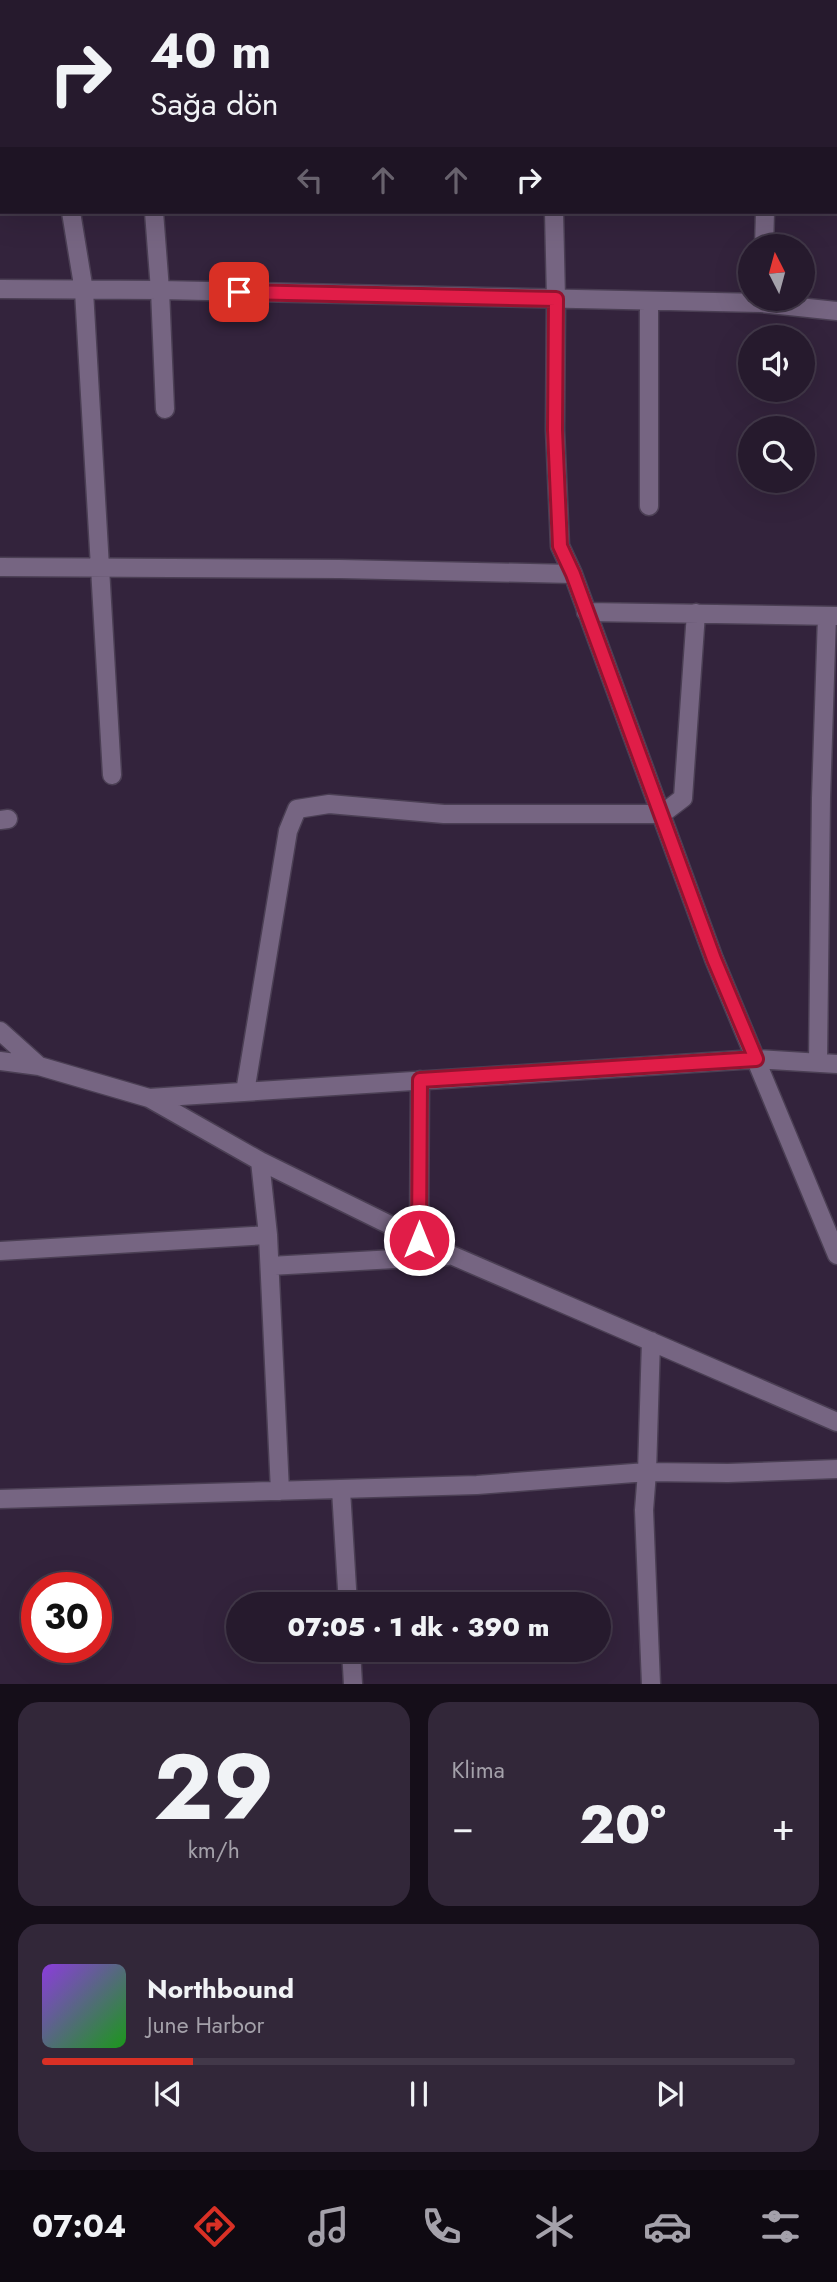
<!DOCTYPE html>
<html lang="tr">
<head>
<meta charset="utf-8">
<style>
  body { margin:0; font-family:Jost,sans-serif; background:#322739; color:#f1f3f6; height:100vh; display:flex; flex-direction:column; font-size:26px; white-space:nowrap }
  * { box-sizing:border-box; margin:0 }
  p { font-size:23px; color:#a4a1aa }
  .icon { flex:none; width:38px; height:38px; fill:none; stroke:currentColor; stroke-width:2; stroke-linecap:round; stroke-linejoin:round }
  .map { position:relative; height:1684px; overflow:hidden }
  .panel { display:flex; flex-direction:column; gap:18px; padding:18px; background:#150e19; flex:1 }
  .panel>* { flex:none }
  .guide { position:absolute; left:0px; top:0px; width:838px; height:214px; box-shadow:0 7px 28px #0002,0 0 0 2px #423849; background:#261a2d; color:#f1f3f6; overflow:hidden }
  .needle { width:46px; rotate:354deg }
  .fabs { position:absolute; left:738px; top:234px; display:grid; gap:14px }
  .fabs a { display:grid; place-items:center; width:77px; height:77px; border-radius:50%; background:#261a2d; box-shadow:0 7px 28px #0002,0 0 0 2px #423849; font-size:35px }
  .speed { position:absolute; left:21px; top:1572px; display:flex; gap:14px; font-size:35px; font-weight:700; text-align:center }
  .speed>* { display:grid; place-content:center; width:91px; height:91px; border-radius:50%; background:#261a2d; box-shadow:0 7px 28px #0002,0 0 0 2px #423849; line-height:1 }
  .speed .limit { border:10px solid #d22; background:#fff; color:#111 }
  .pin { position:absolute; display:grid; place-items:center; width:60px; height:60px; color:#fff; margin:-30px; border-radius:14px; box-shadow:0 4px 10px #0006 }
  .me { position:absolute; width:77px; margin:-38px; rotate:0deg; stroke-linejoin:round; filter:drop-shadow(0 0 5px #0008) }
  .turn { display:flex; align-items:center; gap:24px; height:147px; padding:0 35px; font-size:32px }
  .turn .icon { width:91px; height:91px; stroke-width:2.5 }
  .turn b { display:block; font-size:49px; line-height:60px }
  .lanes { display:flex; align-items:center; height:66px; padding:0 35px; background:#0003; justify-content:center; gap:35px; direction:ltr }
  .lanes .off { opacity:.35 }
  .big { font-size:52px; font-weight:800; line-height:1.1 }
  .panel .tile { flex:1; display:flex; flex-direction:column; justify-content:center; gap:10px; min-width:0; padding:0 24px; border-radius:21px; background:#322739 }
  .panel .dial { align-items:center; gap:0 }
  .dial b { font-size:91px; line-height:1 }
  .song { display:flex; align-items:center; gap:21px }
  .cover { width:84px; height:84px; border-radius:10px; background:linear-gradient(135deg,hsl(270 70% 55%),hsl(120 70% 35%)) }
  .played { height:7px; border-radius:4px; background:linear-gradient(90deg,#d93025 20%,#423849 20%) }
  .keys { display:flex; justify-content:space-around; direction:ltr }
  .heat { display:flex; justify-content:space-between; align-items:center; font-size:38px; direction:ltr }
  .panel .tiles { flex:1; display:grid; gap:18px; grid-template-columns:1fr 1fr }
  .tile:last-child { grid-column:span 2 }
  .trip { position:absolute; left:226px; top:1592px; width:385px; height:70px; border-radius:35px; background:#261a2d; box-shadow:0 7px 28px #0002,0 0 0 2px #423849; font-weight:800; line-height:70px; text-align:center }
  .tabs { display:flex; height:112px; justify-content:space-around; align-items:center; background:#0f0a12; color:#a4a1aa }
  .tabs .icon { width:49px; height:49px }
  .tabs .selected { color:#d93025 }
  .tabs b { font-size:32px; color:#f1f3f6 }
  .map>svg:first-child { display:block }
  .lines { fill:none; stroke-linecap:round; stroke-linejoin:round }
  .minor-casing { stroke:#4b3f54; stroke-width:21 }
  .minor { stroke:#766582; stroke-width:18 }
  .route-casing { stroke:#92132f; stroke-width:18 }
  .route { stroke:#e11d48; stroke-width:12 }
</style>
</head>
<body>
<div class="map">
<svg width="837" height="1684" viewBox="0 0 837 1684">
  <rect width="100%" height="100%" fill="#33233c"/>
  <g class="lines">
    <g class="minor-casing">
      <path id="minor" d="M137,0V2
        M488,0L509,2
        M549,0V2
        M58,2V0
        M777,2V0
        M71,212L84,291L112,775
        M154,212L160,290L165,409
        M554,212L556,299L555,430L560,546L573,574L714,959L837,1255
        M764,247L765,212
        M0,289L160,290L761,303L837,311
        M649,506V301
        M0,567L340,569L573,574
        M586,612L837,616
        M0,820L8,819
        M0,1031L39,1066
        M0,1061L39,1066L149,1098L260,1161L451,1255L837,1422
        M818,1063L821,798L827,616
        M245,1092L288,831L297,809L329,804L444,814H662L683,798L696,613
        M149,1098L756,1059L837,1064
        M260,1161L268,1235L280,1491
        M419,1240L420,1080
        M0,1251L268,1235
        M270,1266L448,1256
        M341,1490L348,1605
        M0,1499L477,1485L647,1472L728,1473L837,1469
        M351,1650L353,1684
        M651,1684L644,1510L647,1472L651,1341"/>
    </g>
    <use href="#minor" class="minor"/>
  </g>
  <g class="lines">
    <g class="route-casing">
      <path id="route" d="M239,292L556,299L555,430L560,546L573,574L714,959L756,1059L420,1080L419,1240"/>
    </g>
    <use href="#route" class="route"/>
  </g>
</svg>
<div class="fabs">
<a><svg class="needle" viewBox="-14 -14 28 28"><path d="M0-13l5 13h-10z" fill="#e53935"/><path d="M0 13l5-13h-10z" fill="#a4a1aa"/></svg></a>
<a><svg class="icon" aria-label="sound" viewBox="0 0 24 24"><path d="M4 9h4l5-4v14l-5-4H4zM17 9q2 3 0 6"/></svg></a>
<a><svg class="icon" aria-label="search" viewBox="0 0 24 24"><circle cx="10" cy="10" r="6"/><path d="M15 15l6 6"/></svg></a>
</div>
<div class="speed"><div class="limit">30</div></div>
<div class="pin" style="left:239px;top:292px;background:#d93025"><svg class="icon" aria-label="arrive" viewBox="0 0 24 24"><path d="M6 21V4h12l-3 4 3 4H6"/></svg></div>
<svg class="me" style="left:419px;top:1240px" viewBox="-20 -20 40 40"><circle r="17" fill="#e11d48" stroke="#fff" stroke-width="3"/><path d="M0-11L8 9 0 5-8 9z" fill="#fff"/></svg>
<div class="trip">07:05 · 1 dk · 390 m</div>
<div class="guide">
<div class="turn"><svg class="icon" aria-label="right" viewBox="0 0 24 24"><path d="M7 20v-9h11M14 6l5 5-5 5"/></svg><div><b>40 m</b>Sağa dön</div></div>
<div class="lanes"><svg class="icon off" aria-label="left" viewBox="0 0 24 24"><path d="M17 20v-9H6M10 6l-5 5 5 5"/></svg><svg class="icon off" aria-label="ahead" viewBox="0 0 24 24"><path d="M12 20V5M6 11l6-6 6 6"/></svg><svg class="icon off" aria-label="ahead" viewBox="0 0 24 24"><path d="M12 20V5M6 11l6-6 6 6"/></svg><svg class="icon" aria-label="right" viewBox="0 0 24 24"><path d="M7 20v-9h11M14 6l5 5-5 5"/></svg></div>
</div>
</div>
<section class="panel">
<div class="tiles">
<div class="tile dial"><b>29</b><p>km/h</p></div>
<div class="tile"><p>Klima</p>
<div class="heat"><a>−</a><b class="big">20°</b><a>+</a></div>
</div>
<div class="tile">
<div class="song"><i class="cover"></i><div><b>Northbound</b><p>June Harbor</p></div></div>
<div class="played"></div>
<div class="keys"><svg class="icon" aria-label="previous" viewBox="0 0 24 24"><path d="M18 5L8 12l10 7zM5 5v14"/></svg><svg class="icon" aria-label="pause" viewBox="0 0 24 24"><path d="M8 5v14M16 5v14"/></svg><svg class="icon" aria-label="next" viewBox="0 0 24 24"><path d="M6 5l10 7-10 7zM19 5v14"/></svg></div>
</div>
</div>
</section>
<nav class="tabs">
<b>07:04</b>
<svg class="icon selected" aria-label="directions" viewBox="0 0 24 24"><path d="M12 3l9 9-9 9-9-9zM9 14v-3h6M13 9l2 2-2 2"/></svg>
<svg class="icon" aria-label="music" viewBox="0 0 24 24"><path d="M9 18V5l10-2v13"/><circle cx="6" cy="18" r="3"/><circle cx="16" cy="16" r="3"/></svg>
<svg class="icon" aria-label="phone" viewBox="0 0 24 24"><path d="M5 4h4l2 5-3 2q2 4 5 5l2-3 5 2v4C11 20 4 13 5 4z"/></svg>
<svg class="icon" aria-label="climate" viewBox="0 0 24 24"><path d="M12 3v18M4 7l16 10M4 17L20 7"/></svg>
<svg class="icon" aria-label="car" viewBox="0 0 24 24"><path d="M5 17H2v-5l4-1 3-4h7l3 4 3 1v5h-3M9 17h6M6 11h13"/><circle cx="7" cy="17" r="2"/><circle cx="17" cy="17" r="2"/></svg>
<svg class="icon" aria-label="filters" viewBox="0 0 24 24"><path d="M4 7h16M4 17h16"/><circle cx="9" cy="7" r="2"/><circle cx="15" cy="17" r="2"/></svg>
</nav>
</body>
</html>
